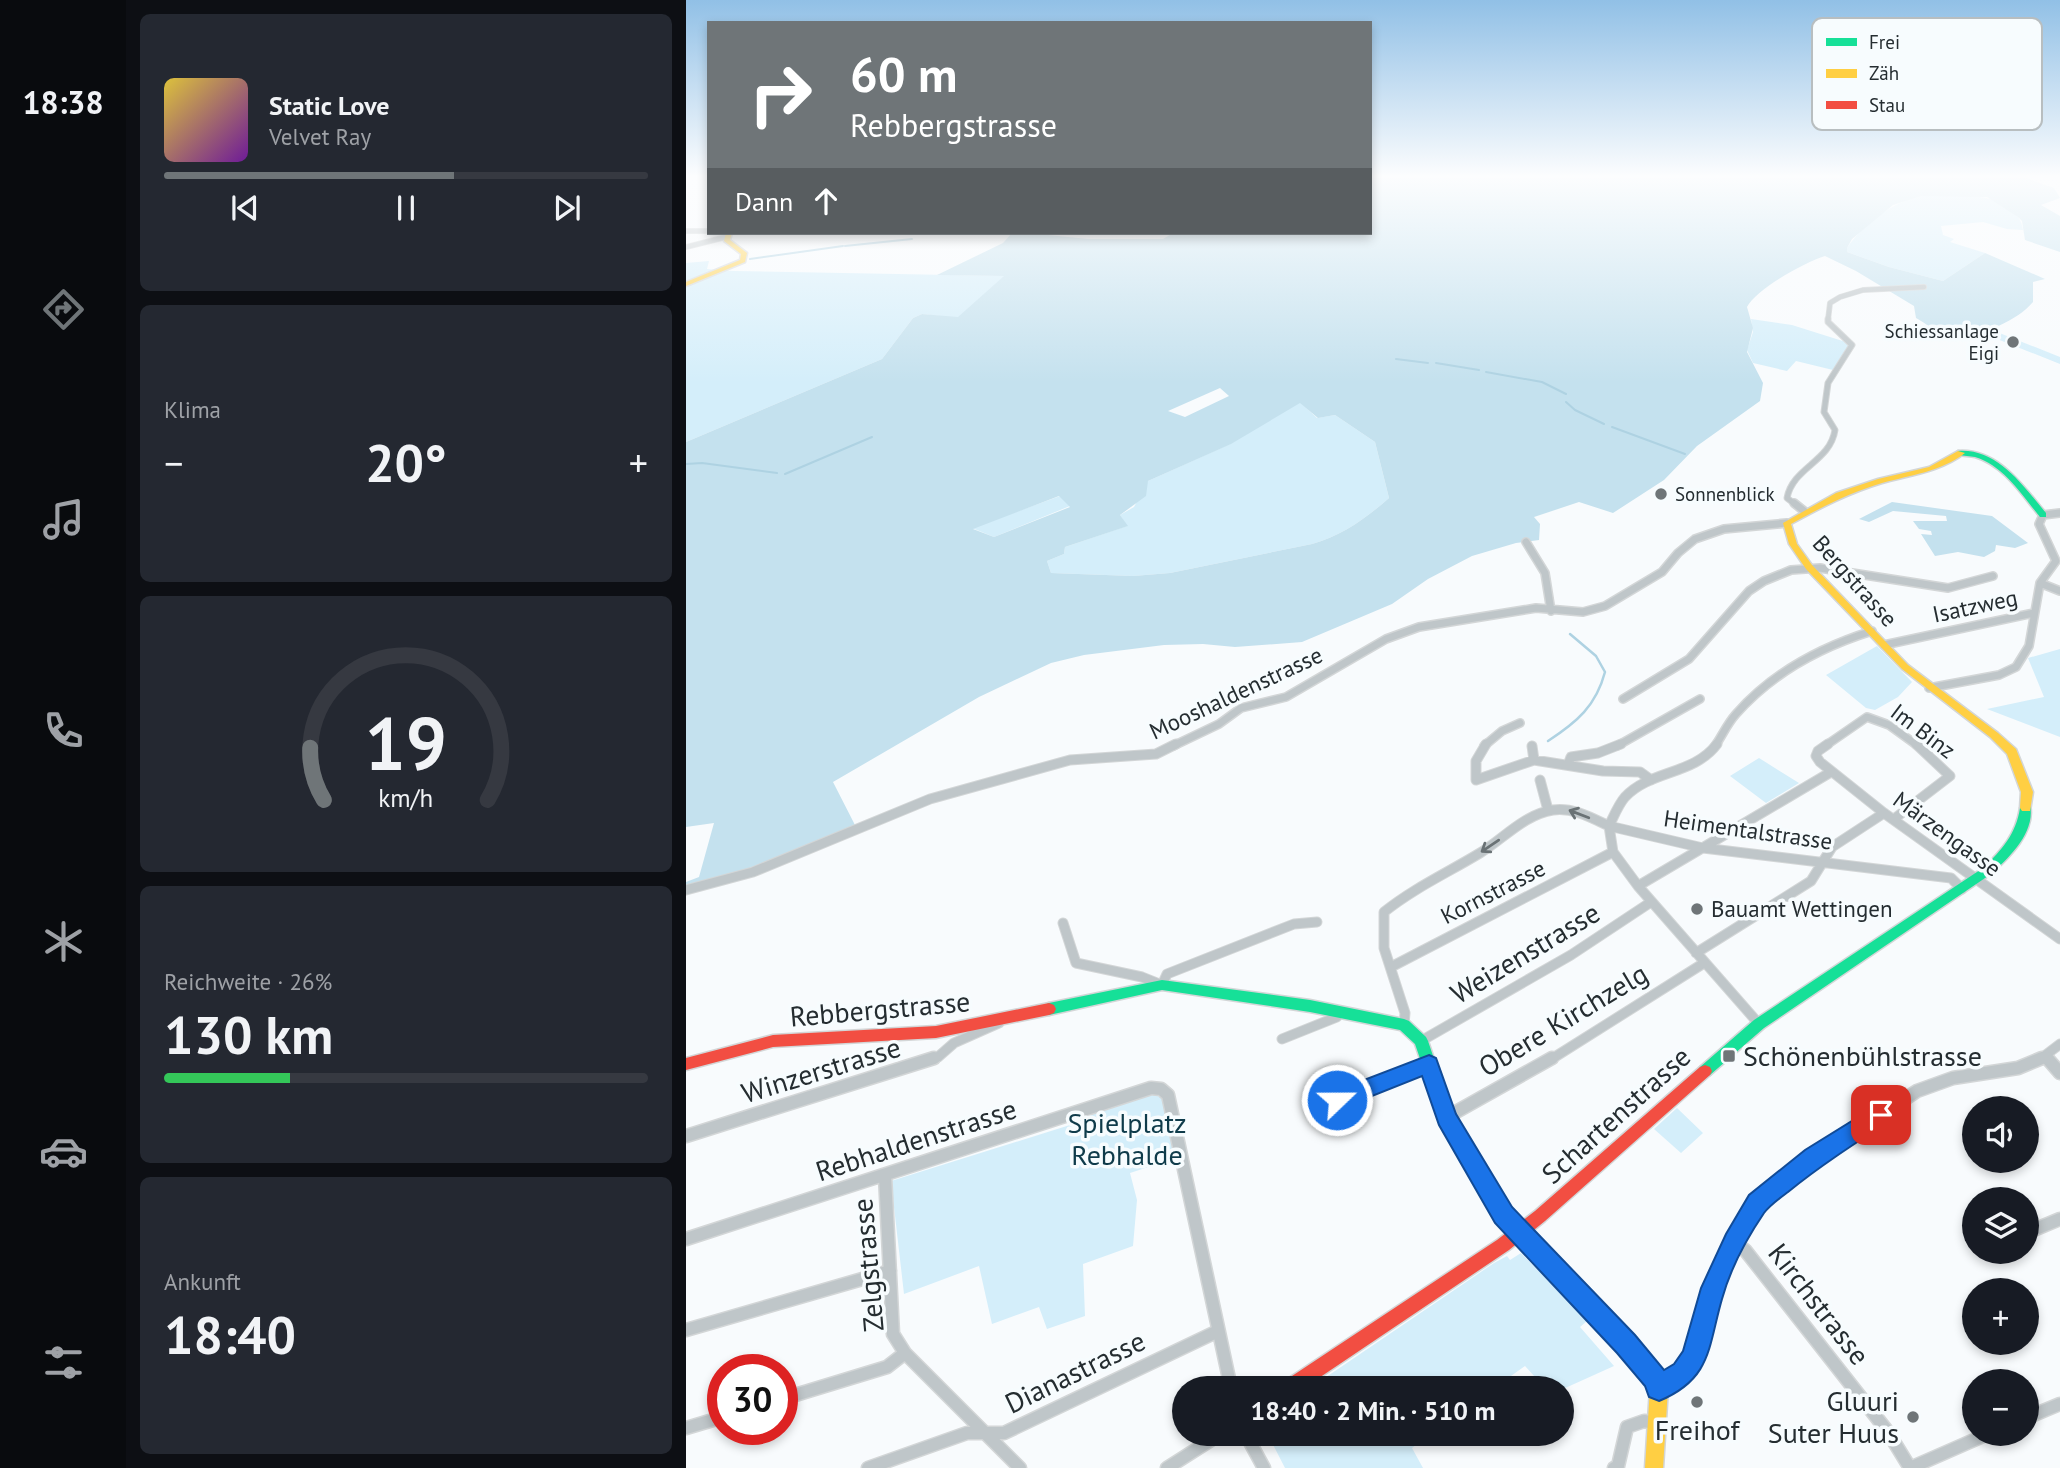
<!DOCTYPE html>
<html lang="de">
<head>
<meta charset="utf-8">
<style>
  body { margin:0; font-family:"PT Sans",sans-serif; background:#242831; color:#f1f3f6; height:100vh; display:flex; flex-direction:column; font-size:26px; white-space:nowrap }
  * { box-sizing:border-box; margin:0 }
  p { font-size:23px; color:#9ea1a6 }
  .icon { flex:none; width:38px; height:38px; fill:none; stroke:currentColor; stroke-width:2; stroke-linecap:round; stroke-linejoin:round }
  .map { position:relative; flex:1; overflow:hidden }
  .details { display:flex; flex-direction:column; gap:14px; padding:14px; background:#0d0f14; width:560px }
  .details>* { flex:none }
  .banner { position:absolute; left:21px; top:21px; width:665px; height:214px; border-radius:0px; box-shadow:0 4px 10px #0003; background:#6f7578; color:#fff; overflow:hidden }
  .controls { position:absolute; left:1276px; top:1096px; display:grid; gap:14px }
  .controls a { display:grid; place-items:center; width:77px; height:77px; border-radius:50%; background:#171b24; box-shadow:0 4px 10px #0003; font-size:35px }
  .speed { position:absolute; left:21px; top:1354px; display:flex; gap:14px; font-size:35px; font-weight:700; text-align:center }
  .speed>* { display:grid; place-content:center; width:91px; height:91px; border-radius:50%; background:#171b24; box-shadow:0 4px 10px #0003; line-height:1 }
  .speed .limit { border:10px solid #d22; background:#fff; color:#111 }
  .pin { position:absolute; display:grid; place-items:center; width:60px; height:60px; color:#fff; margin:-30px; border-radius:14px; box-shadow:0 4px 10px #0006 }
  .me { position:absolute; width:77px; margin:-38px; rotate:68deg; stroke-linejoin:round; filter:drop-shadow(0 0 5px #0008) }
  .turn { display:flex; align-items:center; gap:24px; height:147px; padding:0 28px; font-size:32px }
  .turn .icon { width:91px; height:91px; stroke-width:2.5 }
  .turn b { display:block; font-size:49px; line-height:60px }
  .then { display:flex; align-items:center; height:66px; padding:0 28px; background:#0003; gap:14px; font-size:26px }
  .big { font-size:52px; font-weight:600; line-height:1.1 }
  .details .tile { flex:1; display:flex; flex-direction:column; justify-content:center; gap:10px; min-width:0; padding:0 24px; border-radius:10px; background:#242831 }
  .details .dial { align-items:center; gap:0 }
  .dial svg { height:182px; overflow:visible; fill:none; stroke:#363941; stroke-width:7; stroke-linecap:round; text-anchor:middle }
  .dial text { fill:#f1f3f6; stroke:none }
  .song { display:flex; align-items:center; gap:21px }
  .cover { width:84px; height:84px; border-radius:10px; background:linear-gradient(135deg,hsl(50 70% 55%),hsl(280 70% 35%)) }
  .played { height:7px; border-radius:4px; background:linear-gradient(90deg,#6f7578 60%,#363941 60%) }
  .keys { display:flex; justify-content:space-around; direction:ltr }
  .heat { display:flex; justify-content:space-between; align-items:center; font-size:38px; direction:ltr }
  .charge { height:10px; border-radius:5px; background:linear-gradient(90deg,#34c759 26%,#363941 0) }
  .trip { position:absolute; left:486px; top:1376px; width:402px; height:70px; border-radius:35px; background:#171b24; box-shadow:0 4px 10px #0003; font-weight:600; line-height:70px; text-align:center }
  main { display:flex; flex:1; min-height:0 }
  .tabs { display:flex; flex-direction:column; width:126px; justify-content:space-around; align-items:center; background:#090b0e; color:#9ea1a6 }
  .tabs .icon { width:49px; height:49px }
  .tabs .current { color:#6f7578 }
  .tabs b { font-size:32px; color:#f1f3f6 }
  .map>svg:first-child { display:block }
  .green { fill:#d4eefa }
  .forest { fill:#c4e1ee; fill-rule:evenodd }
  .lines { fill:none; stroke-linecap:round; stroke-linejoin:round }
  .stream-far1 { stroke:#aed2e2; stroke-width:2 }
  .stream { stroke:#aed2e2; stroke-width:2.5 }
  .street-far4-casing { stroke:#d3d6d7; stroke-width:6 }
  .street-far3-casing { stroke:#d3d6d7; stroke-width:7 }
  .street-far2-casing { stroke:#d3d6d7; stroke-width:10 }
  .street-far1-casing { stroke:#d3d6d7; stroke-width:11 }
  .street-casing { stroke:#d3d6d7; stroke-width:15 }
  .fast-casing { stroke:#d3d6d7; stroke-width:3 }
  .slow-casing { stroke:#d3d6d7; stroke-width:3 }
  .jam-casing { stroke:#d3d6d7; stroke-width:3 }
  .street-far4 { stroke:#bfc6c9; stroke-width:4.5 }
  .street-far3 { stroke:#bfc6c9; stroke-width:5 }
  .street-far2 { stroke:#bfc6c9; stroke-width:7 }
  .street-far1 { stroke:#bfc6c9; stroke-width:9 }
  .street { stroke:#bfc6c9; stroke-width:12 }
  .fast { fill:#16e098; fill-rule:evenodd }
  .slow { fill:#ffcf43; fill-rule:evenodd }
  .jam { fill:#f24e42; fill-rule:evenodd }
  .oneway { stroke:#6a7275 }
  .route { fill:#1a73e8; stroke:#114b97; stroke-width:2 }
  .poi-dot { fill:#6f7578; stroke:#f7fcfe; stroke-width:2.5 }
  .labels { text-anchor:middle; stroke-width:7; stroke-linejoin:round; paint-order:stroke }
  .far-poi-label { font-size:19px; fill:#252d31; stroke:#f7fcfe; text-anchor:end }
  .street-label { font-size:23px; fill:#252d31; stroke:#f7fcfe }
  .poi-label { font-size:23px; fill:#252d31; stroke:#f7fcfe; text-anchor:start }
  .near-street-label { font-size:28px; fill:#252d31; stroke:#f7fcfe }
  .near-poi-label { font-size:28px; fill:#252d31; stroke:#f7fcfe; text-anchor:start }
  .near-park-label { font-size:28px; fill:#0f3b4a; stroke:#f7fcfe }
  .key { fill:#f7fcfe; stroke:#b8bec0; stroke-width:2 }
  .key-label { font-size:19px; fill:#252d31 }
</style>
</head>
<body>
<main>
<nav class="tabs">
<b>18:38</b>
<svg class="icon current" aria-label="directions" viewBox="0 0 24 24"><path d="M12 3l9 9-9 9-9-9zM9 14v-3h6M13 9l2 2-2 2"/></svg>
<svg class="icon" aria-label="music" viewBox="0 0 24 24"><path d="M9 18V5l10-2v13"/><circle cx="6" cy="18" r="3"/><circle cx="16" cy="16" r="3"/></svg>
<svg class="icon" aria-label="phone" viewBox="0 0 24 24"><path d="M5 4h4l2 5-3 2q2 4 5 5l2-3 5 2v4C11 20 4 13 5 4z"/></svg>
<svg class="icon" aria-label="climate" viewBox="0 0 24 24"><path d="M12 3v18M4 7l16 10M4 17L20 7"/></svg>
<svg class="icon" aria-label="car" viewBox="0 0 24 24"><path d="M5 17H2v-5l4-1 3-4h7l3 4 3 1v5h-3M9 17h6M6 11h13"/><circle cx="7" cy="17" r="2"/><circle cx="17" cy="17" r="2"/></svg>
<svg class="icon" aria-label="filters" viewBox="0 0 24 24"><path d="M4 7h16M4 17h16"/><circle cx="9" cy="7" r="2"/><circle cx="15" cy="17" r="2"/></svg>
</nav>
<section class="details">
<div class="tile">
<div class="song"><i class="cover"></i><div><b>Static Love</b><p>Velvet Ray</p></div></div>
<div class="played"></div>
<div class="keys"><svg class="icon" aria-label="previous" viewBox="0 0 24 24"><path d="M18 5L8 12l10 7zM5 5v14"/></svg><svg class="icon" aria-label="pause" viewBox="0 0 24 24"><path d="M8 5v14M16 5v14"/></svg><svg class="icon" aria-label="next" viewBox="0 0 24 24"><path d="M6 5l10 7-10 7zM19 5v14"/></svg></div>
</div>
<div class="tile"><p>Klima</p>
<div class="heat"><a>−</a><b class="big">20°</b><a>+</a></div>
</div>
<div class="tile dial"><svg viewBox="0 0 100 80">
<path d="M14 69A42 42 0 1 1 86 69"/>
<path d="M14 69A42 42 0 0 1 8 46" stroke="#6f7578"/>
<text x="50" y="56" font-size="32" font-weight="700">19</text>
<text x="50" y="72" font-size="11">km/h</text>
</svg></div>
<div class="tile"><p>Reichweite · 26%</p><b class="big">130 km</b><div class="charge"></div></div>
<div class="tile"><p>Ankunft</p><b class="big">18:40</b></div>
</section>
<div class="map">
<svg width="1374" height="1468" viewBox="0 0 1374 1468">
  <rect width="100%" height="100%" fill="#f8fbfd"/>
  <path class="green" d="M1235,196C1265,195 1331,189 1337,230L1321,229L1297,222L1255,226L1257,235L1268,239L1264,242L1299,253L1257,281L1203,267L1161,252V248C1178,223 1205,203 1235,196Z
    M23,261L21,269L47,271L319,276L272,318L236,314L227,318L196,359L0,442V263Z
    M1065,319L1106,325L1163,343L1160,354L1147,370L1110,361L1101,371L1067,363L1061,350L1067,332Z
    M1291,324L1374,357V364L1281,327Z
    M614,402L631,418L649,415L689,442L703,498C679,519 657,535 626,544L484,573L447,576L365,573L361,561L378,554L379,547L441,526L434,515L448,507L462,481L544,444Z
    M374,496L384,506L308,537L286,528Z
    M1191,646L1226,682L1212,697L1189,710L1180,708L1140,675Z
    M1374,649V737L1301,709L1358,697L1342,658Z
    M1073,758L1113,783L1080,803L1044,776Z
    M468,1094L476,1098L493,1157L444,1173L451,1200L447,1246L397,1264L399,1316L361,1329L353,1307L306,1324L293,1266L218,1294L205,1181L384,1125V1122Z
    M991,1108L1017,1133L995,1153L968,1129Z
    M835,1253L901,1321L894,1327L928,1366L877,1389L859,1388L839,1366L808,1388H624L808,1263L821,1256L824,1260Z
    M581,1433H746L726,1448L737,1468H599Z"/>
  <path class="forest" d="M684,178H1340L1368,188L1374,198L1355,205L1374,216V252L1339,240L1336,221L1332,217L1301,197L1235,196L1207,205L1166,239L1161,248V252L1203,267L1257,281L1299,253L1359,279L1347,282V302C1328,324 1288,339 1260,334C1250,332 1239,323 1230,318L1228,306L1170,271L1139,256C1119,262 1070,289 1061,307L1067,328L1061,352L1077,383L1074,401L1011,446L978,480L927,513L893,502L848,517L854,524L853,540L830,543L786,556L742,579L706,604L616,642L549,647L517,644L478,645L398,655L365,663L293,697L147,782L170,827L101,858L0,890V882L13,877L28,823L0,827V442L196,359L227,318L236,314L272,317L318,276L251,275L317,243L325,234L305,233H342L402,239H477L487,233H684ZM534,388L543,396L499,417L482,411ZM614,403L632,418L649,415L689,442L703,498C679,519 657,535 626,544L484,573L447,576L365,573L361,561L378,554L379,547L442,526L434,515L460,496L462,481L545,444ZM373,496L384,507L308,537L287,529Z
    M1206,502L1306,516L1342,543L1329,548L1310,545L1309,551L1298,557L1272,552L1249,556L1235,534L1246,535L1245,531L1233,529L1227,521H1261L1260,516L1207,511L1183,522L1173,519Z"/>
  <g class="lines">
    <path class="stream-far1" d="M159,246L226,239
      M64,259L157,246
      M710,359L742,363
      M750,363L793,370
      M800,372L856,382L880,394
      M880,402L889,410L918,424
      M926,427L999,454
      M0,464L16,463L91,473
      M99,474L186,437"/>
    <path class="stream" d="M862,741C891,722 910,706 919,672L910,656L884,634"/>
    <g class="street-far4-casing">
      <path id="street-far4" d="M0,231H23
        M0,247L40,237
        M1142,320L1144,303L1154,297L1177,290L1238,287"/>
    </g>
    <g class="street-far3-casing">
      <path id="street-far3" d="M1110,505L1101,498C1107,467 1144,462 1149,430L1138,412L1142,383L1166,345L1142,322V319"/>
    </g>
    <g class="street-far2-casing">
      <path id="street-far2" d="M1108,503L1118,511
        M840,542L859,573L865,611
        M1354,583L1374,591
        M1198,645L1348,613
        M1243,688L1313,675L1330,667L1343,646L1354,583L1370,561L1353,524L1357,515L1374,513
        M937,699L1003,659L1063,591L1078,581L1105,570L1134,568L1262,588L1307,576
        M487,746L533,724L555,708L600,697L700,639L733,627L850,608L897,612L919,606L976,572L992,553L1009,539L1038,529L1101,523
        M798,746L816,731L834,723
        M931,746L1014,699
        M1029,746C1036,736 1041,724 1050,714C1086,673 1135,647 1186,631
        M1139,746L1181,717L1203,725L1232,746"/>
    </g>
    <g class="street-far1-casing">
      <path id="street-far1" d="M800,744L790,761V780L848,760L917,771L954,772L965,780
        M1031,744C1008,775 964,770 939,797C932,805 928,816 923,826L1017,848L1265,878L1276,889
        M1142,744L1132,751L1130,756L1134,762L1198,813L1374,939
        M846,746L848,760
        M882,765L885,757L912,753L935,744
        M854,780L862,810
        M1208,819L1264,776L1230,744
        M952,886L1145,772
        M0,890L67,872L244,799L384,760L470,754L490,744
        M377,923L390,963L456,977L476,985L481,974L608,924L631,922
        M1010,953L1125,881L1146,847L1198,813
        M705,967L927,852
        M718,1025L719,1013L698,948V912C728,888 761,873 794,853C817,839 839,814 867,810C887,807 906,818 923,826L927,852L952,886L1073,1024
        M596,1039L651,1017L654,1012
        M735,1041L885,955L965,902
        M243,1060L252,1057L268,1043L313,1023V1019
        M864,1060L1018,963
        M1353,1060L1374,1044"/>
    </g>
    <g class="street-casing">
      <path id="street" d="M1361,1058L1374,1073
        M634,1107L743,1064
        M761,1117L866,1058
        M0,1136L248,1058
        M199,1176L207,1334L219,1353L334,1468
        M1340,1233L1374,1219
        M0,1239L465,1088L475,1089L482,1095L545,1388
        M1048,1242L1059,1250L1202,1432L1224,1468
        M0,1330L204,1271
        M973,1388L989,1378L1006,1358L1024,1295L1039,1259L1060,1219L1086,1190L1111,1170L1231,1091L1267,1078L1332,1068L1356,1058
        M96,1399L201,1367L219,1353
        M1340,1418L1374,1404
        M0,1428L37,1417
        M559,1433L578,1468
        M182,1468L281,1433H318L532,1331
        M481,1468L536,1433
        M928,1468L932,1466L941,1427L958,1421L969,1423
        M1224,1468L1304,1433"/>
    </g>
    <g class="fast-casing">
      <path id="fast" d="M1272,451C1312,448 1337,486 1360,513V517H1354C1336,495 1317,465 1289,457C1284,456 1278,456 1272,455Z
        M1340,804L1344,805C1350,832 1323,858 1305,874L1078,1028L1024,1075L1019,1077L1014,1075L1012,1071L1014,1067L1068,1020L1297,868C1316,850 1330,834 1334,808L1336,805Z
        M476,980L624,1000L718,1019L723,1021L740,1037L742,1041L767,1115L787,1150L785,1155L780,1157L775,1155L754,1117L729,1044L714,1030L624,1012L476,990L363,1015L358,1013L356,1009L358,1005L363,1003Z"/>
    </g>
    <g class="slow-casing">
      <path id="slow" d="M40,233H46L44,240L61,253L59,262L0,286V282L54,260L55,254L38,241Z
        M1272,451L1279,453C1254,472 1225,475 1196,483C1163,493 1136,507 1105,524L1111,544L1126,565L1222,665L1312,733L1330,749L1347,792L1344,811H1336L1334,808L1335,792L1321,754L1304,737L1216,669L1120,569L1103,544L1097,523L1150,493L1192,479L1243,467Z
        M780,1143L785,1145L823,1210L975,1372L982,1388L977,1468H959L964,1388L963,1384L813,1220L773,1150L775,1145Z"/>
    </g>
    <g class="jam-casing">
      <path id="jam" d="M363,1003L368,1005L370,1009L368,1013L363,1015L250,1038L87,1047L0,1070V1058L87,1035L250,1026Z
        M1019,1065L1024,1067L1026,1071L1024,1075L859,1221L823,1250L618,1388H595L597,1382L811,1240L849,1211L1014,1067Z"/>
    </g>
    <use href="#street-far4" class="street-far4"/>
    <use href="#street-far3" class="street-far3"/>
    <use href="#street-far2" class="street-far2"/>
    <use href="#street-far1" class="street-far1"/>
    <use href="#street" class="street"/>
    <use href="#fast" class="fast"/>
    <use href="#slow" class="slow"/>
    <use href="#jam" class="jam"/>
  </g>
  <defs><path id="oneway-shaft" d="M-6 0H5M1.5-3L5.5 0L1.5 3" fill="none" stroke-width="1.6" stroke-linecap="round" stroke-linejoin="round" transform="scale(1.75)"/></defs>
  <g class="oneway">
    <use href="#oneway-shaft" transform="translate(893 814) rotate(-159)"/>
    <use href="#oneway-shaft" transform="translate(804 846) rotate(146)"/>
  </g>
  <linearGradient id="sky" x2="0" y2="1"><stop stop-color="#91c0e6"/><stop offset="0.46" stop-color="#fcfdfe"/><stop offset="1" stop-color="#fcfdfe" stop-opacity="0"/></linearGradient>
  <rect width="1374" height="383" fill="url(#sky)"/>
  <path class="route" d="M743,1055L750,1058L770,1114L826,1207L949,1335L978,1370L988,1364L997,1351L1015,1288L1040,1234L1063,1195L1119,1150L1187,1108L1195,1105L1202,1108L1205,1115L1202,1122C1168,1144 1134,1166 1102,1192C1094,1198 1084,1205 1078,1213C1061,1238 1044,1270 1036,1299C1022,1347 1026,1379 973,1401L963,1397L959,1386L931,1353L809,1223L753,1125L736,1076L651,1110L644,1107L640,1100L644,1093Z"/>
  <g class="poi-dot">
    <circle cx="1327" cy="342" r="7"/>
    <circle cx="975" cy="494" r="7"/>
    <circle cx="1011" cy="909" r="7"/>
    <rect x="1036" y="1049" width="14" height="14" rx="3.5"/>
    <circle cx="1011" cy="1402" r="7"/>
    <circle cx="1227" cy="1417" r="7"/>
  </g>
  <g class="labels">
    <g class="far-poi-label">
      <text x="1313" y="338">Schiessanlage<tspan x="1313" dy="22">Eigi</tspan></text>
      <text x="989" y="501" text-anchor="start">Sonnenblick</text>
    </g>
    <g class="street-label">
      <text transform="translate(1169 581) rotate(48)" y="8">Bergstrasse</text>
      <text transform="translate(1289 606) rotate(-12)" y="8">Isatzweg</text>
      <text transform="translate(550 693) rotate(-25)" y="8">Mooshaldenstrasse</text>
      <text transform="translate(1237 731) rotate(37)" y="8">Im Binz</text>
      <text transform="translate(1062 830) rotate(8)" y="8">Heimentalstrasse</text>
      <text transform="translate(1261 834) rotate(36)" y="8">Märzengasse</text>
      <text transform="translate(807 892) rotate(-27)" y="8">Kornstrasse</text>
    </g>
    <g class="poi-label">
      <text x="1025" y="917">Bauamt Wettingen</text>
    </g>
    <g class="near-street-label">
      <text transform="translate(839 953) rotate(-31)" y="10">Weizenstrasse</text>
      <text transform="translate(194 1009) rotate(-5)" y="10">Rebbergstrasse</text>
      <text transform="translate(877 1020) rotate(-31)" y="10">Obere Kirchzelg</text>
      <text transform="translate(135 1070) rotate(-17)" y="10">Winzerstrasse</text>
      <text transform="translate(930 1115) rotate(-42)" y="10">Schartenstrasse</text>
      <text transform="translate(230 1140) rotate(-18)" y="10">Rebhaldenstrasse</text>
      <text transform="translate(182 1265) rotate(-95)" y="10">Zelgstrasse</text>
      <text transform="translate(1133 1304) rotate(52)" y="10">Kirchstrasse</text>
      <text transform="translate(389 1372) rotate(-26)" y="10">Dianastrasse</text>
    </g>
    <g class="near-poi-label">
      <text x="1057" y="1066">Schönenbühlstrasse</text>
      <text x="1213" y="1411" text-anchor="end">Gluuri<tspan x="1213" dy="32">Suter Huus</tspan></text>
      <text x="1011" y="1440" text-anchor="middle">Freihof</text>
    </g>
    <g class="near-park-label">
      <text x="441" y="1133">Spielplatz<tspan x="441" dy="32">Rebhalde</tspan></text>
    </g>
  </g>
  <rect x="1126" y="18" width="230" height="112" rx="10" class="key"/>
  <rect x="1140" y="38" width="31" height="8" fill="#16e098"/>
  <rect x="1140" y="69" width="31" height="9" fill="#ffcf43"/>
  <rect x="1140" y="101" width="31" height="8" fill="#f24e42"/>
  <g class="key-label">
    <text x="1183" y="49">Frei</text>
    <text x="1183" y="80">Zäh</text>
    <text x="1183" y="112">Stau</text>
  </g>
</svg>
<div class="controls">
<a><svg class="icon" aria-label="sound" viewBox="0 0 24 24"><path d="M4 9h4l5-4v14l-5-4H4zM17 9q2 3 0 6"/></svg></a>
<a><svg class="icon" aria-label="layers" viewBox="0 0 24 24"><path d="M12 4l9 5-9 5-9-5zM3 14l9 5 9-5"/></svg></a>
<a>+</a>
<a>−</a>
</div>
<div class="speed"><div class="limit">30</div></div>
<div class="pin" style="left:1195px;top:1115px;background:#d93025"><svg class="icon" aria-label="arrive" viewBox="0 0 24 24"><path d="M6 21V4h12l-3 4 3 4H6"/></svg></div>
<svg class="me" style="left:651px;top:1100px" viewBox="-20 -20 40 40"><circle r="17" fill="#1a73e8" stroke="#fff" stroke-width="3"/><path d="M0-11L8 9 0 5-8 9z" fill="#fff"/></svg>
<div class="trip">18:40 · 2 Min. · 510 m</div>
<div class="banner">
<div class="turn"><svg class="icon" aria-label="right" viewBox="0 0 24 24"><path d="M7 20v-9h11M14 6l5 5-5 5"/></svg><div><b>60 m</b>Rebbergstrasse</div></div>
<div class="then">Dann<svg class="icon" aria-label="ahead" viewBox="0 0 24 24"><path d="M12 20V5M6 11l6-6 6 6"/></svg></div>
</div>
</div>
</main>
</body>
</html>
